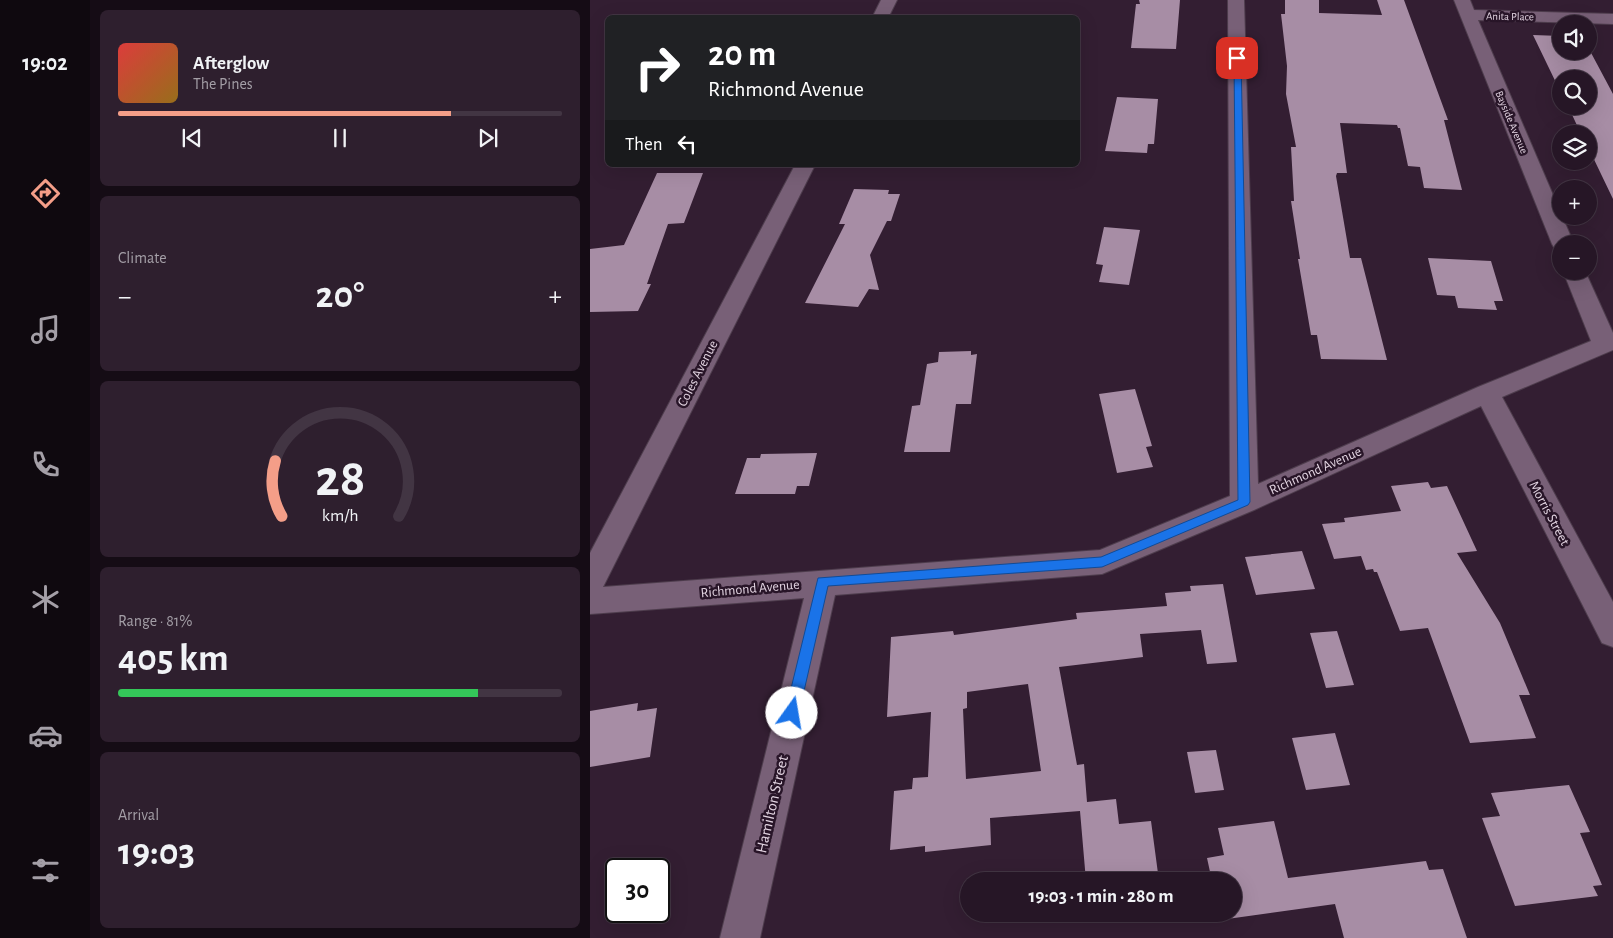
<!DOCTYPE html>
<html lang="en">
<head>
<meta charset="utf-8">
<style>
  body { margin:0; font-family:"Alegreya Sans",sans-serif; background:#2e1f2e; color:#f1f3f6; height:100vh; display:flex; flex-direction:column; font-size:19px; white-space:nowrap }
  * { box-sizing:border-box; margin:0 }
  p { font-size:16px; color:#a49fa7 }
  .icon { flex:none; width:28px; height:28px; fill:none; stroke:currentColor; stroke-width:2; stroke-linecap:round; stroke-linejoin:round }
  .map { position:relative; flex:1; overflow:hidden }
  .drawer { display:flex; flex-direction:column; gap:10px; padding:10px; background:#150c15; width:500px }
  .drawer>* { flex:none }
  .guide { position:absolute; left:15px; top:15px; width:475px; height:152px; border-radius:8px; box-shadow:0 5px 20px #0002,0 0 0 1px #423543; background:#202124; color:#fff; overflow:hidden }
  .buttons { position:absolute; left:962px; top:15px; display:grid; gap:10px }
  .buttons a { display:grid; place-items:center; width:45px; height:45px; border-radius:50%; background:#261626; box-shadow:0 5px 20px #0002,0 0 0 1px #423543; font-size:25px }
  .speed { position:absolute; left:15px; top:858px; display:flex; gap:10px; font-size:25px; font-weight:700; text-align:center }
  .speed>* { display:grid; place-content:center; width:65px; height:65px; border-radius:50%; background:#261626; box-shadow:0 5px 20px #0002,0 0 0 1px #423543; line-height:1 }
  .speed .limit { border:2px solid #111; border-radius:8px; background:#fff; color:#111 }
  .pin { position:absolute; display:grid; place-items:center; width:42px; height:42px; color:#fff; margin:-21px; border-radius:10px; box-shadow:0 2px 8px #0006 }
  .me { position:absolute; width:55px; margin:-28px; rotate:13deg; stroke-linejoin:round; filter:drop-shadow(0 0 4px #0008) }
  .turn { display:flex; align-items:center; gap:18px; height:105px; padding:0 20px; font-size:22px }
  .turn .icon { width:65px; height:65px; stroke-width:2.5 }
  .turn b { display:block; font-size:35px; line-height:42px }
  .then { display:flex; align-items:center; height:48px; padding:0 20px; background:#0003; gap:10px; font-size:19px }
  .big { font-size:38px; font-weight:700; line-height:1.1 }
  .drawer .card { flex:1; display:flex; flex-direction:column; justify-content:center; gap:8px; min-width:0; padding:0 18px; border-radius:8px; background:#2e1f2e }
  .drawer .dial { align-items:center; gap:0 }
  .dial svg { height:130px; overflow:visible; fill:none; stroke:#423543; stroke-width:7; stroke-linecap:round; text-anchor:middle }
  .dial text { fill:#f1f3f6; stroke:none }
  .song { display:flex; align-items:center; gap:15px }
  .cover { width:60px; height:60px; border-radius:8px; background:linear-gradient(135deg,hsl(0 70% 55%),hsl(40 70% 35%)) }
  .played { height:5px; border-radius:2px; background:linear-gradient(90deg,#f49e88 75%,#423543 75%) }
  .keys { display:flex; justify-content:space-around; direction:ltr }
  .heat { display:flex; justify-content:space-between; align-items:center; font-size:28px; direction:ltr }
  .charge { height:8px; border-radius:4px; background:linear-gradient(90deg,#34c759 81%,#423543 0) }
  .trip { position:absolute; left:370px; top:872px; width:282px; height:50px; border-radius:25px; background:#261626; box-shadow:0 5px 20px #0002,0 0 0 1px #423543; font-weight:700; line-height:50px; text-align:center }
  main { display:flex; flex:1; min-height:0 }
  .dock { display:flex; flex-direction:column; width:90px; justify-content:space-around; align-items:center; background:#0f090f; color:#a49fa7 }
  .dock .icon { width:35px; height:35px }
  .dock .active { color:#f49e88 }
  .dock b { font-size:22px; color:#f1f3f6 }
  .map>svg:first-child { display:block }
  .building { fill:#a78da5; fill-rule:evenodd }
  .lines { fill:none; stroke-linecap:round; stroke-linejoin:round }
  .minor-casing { stroke:#4e3d4d; stroke-width:2 }
  .minor { fill:#786077; fill-rule:evenodd }
  .route { fill:#1a73e8; stroke:#114b97 }
  .labels { text-anchor:middle; stroke-width:5; stroke-linejoin:round; paint-order:stroke }
  .far-street-label { font-size:11px; fill:#e3d5e2; stroke:#281528 }
  .street-label { font-size:14px; fill:#e3d5e2; stroke:#281528 }
  .near-street-label { font-size:16px; fill:#e3d5e2; stroke:#281528 }
</style>
</head>
<body>
<main>
<nav class="dock">
<b>19:02</b>
<svg class="icon active" aria-label="directions" viewBox="0 0 24 24"><path d="M12 3l9 9-9 9-9-9zM9 14v-3h6M13 9l2 2-2 2"/></svg>
<svg class="icon" aria-label="music" viewBox="0 0 24 24"><path d="M9 18V5l10-2v13"/><circle cx="6" cy="18" r="3"/><circle cx="16" cy="16" r="3"/></svg>
<svg class="icon" aria-label="phone" viewBox="0 0 24 24"><path d="M5 4h4l2 5-3 2q2 4 5 5l2-3 5 2v4C11 20 4 13 5 4z"/></svg>
<svg class="icon" aria-label="climate" viewBox="0 0 24 24"><path d="M12 3v18M4 7l16 10M4 17L20 7"/></svg>
<svg class="icon" aria-label="car" viewBox="0 0 24 24"><path d="M5 17H2v-5l4-1 3-4h7l3 4 3 1v5h-3M9 17h6M6 11h13"/><circle cx="7" cy="17" r="2"/><circle cx="17" cy="17" r="2"/></svg>
<svg class="icon" aria-label="filters" viewBox="0 0 24 24"><path d="M4 7h16M4 17h16"/><circle cx="9" cy="7" r="2"/><circle cx="15" cy="17" r="2"/></svg>
</nav>
<section class="drawer">
<div class="card">
<div class="song"><i class="cover"></i><div><b>Afterglow</b><p>The Pines</p></div></div>
<div class="played"></div>
<div class="keys"><svg class="icon" aria-label="previous" viewBox="0 0 24 24"><path d="M18 5L8 12l10 7zM5 5v14"/></svg><svg class="icon" aria-label="pause" viewBox="0 0 24 24"><path d="M8 5v14M16 5v14"/></svg><svg class="icon" aria-label="next" viewBox="0 0 24 24"><path d="M6 5l10 7-10 7zM19 5v14"/></svg></div>
</div>
<div class="card"><p>Climate</p>
<div class="heat"><a>−</a><b class="big">20°</b><a>+</a></div>
</div>
<div class="card dial"><svg viewBox="0 0 100 80">
<path d="M14 69A42 42 0 1 1 86 69"/>
<path d="M14 69A42 42 0 0 1 10 35" stroke="#f49e88"/>
<text x="50" y="56" font-size="32" font-weight="700">28</text>
<text x="50" y="72" font-size="11">km/h</text>
</svg></div>
<div class="card"><p>Range · 81%</p><b class="big">405 km</b><div class="charge"></div></div>
<div class="card"><p>Arrival</p><b class="big">19:03</b></div>
</section>
<div class="map">
<svg width="1023" height="938" viewBox="0 0 1023 938">
  <rect width="100%" height="100%" fill="#331e32"/>
  <path class="building" d="M549,0H590L586,49L541,48L546,4H550Z
    M695,0H729V13L792,15L787,0H814L858,120H854L872,190L834,188L830,167L818,166L810,128H808L807,125L750,123L757,173H747L746,176L760,258H771L797,360L731,359L727,335H721L708,259H710L701,201H704L701,147H706L696,94L697,66L691,14H695Z
    M943,35L971,36V51H999V49L1023,94V199L999,149V134H991L978,106H999V79H971V93Z
    M527,97L568,99L564,144H558L557,153L515,151Z
    M67,173H113L94,223L78,224L57,284H61L48,311L0,312V249L34,245Z
    M264,189L299,190L298,194H310L301,221H297L280,255L289,290L279,289L268,307L215,303L255,224H249Z
    M514,227L550,230L539,285L509,282L513,265L506,264Z
    M838,258L901,261L913,301H904L907,310L868,308L865,296L847,295Z
    M381,351V355L387,354L381,404H366L360,452H314L322,406L330,405L337,364L348,362L349,352Z
    M545,389L562,446L556,447L563,467L527,473L509,394Z
    M227,453L219,486H207L205,494H145L157,458H170L171,454Z
    M838,482L841,488L857,486L887,551L867,553L910,623L940,695H929L946,738L880,743L838,628L810,631L787,572H784L783,569L776,570L771,556L744,559L732,524L755,522L754,518L811,511L801,486Z
    M712,551L725,589L666,595L655,557Z
    M633,584L647,662L617,664L611,630L550,634L553,657L469,667L487,765L494,764L497,802L526,799L529,824L561,821L569,881H496L490,811L400,818L401,845L335,852V846L300,850L304,791L322,789L323,778L338,777L341,712L297,717L301,637L363,631L364,635L487,619L486,613L577,606L575,593L601,591L600,586ZM438,684L451,771L376,779L373,709L377,708V692Z
    M747,631L764,685L736,688L720,633Z
    M48,703L47,711L67,708L60,757L0,767V711Z
    M745,733L760,785L716,790L702,738Z
    M626,750L634,790L605,793L597,752Z
    M979,785L1000,832L990,833L1012,885L1003,886L1008,896L925,906L892,818L910,816L901,793Z
    M684,821L698,878L836,861L839,870L853,869L877,938H754L745,904L630,920L628,914H644V881H622L617,858L634,855L628,828Z"/>
  <g class="lines">
    <g class="minor-casing">
      <path id="minor" d="M291,0H307L298,18H282Z
        M638,0H654L668,484L888,387L1001,341L973,271H995L1023,333V350L912,397L1023,602V647L1012,643L891,406L664,510L512,574L245,595L170,938H130L214,598L0,614V553L205,165H225L13,587L510,550L640,496Z
        M864,0H880L884,10L1023,14V24L888,20L984,244H971V250L965,249L962,244Z"/>
    </g>
    <use href="#minor" class="minor"/>
  </g>
  <path class="route" d="M647,56L651,58L660,502L658,505L512,567L238,586L209,713L207,717L202,719L197,717L195,713L228,578L511,557L648,500L644,58Z"/>
  <g class="labels">
    <g class="far-street-label">
      <text transform="translate(920 16) rotate(1)" y="4">Anita Place</text>
      <text transform="translate(922 122) rotate(67)" y="4">Bayside Avenue</text>
    </g>
    <g class="street-label">
      <text transform="translate(107 373) rotate(-63)" y="5">Coles Avenue</text>
      <text transform="translate(725 470) rotate(-24)" y="5">Richmond Avenue</text>
      <text transform="translate(960 513) rotate(62)" y="5">Morris Street</text>
      <text transform="translate(160 588) rotate(-5)" y="5">Richmond Avenue</text>
    </g>
    <g class="near-street-label">
      <text transform="translate(181 804) rotate(-77)" y="6">Hamilton Street</text>
    </g>
  </g>
</svg>
<div class="buttons">
<a><svg class="icon" aria-label="sound" viewBox="0 0 24 24"><path d="M4 9h4l5-4v14l-5-4H4zM17 9q2 3 0 6"/></svg></a>
<a><svg class="icon" aria-label="search" viewBox="0 0 24 24"><circle cx="10" cy="10" r="6"/><path d="M15 15l6 6"/></svg></a>
<a><svg class="icon" aria-label="layers" viewBox="0 0 24 24"><path d="M12 4l9 5-9 5-9-5zM3 14l9 5 9-5"/></svg></a>
<a>+</a>
<a>−</a>
</div>
<div class="speed"><div class="limit">30</div></div>
<div class="pin" style="left:647px;top:58px;background:#d93025"><svg class="icon" aria-label="arrive" viewBox="0 0 24 24"><path d="M6 21V4h12l-3 4 3 4H6"/></svg></div>
<svg class="me" style="left:202px;top:713px" viewBox="-20 -20 40 40"><circle r="19" fill="#fff"/><path d="M0-13L10 11 0 6-10 11z" fill="#1a73e8"/></svg>
<div class="trip">19:03 · 1 min · 280 m</div>
<div class="guide">
<div class="turn"><svg class="icon" aria-label="right" viewBox="0 0 24 24"><path d="M7 20v-9h11M14 6l5 5-5 5"/></svg><div><b>20 m</b>Richmond Avenue</div></div>
<div class="then">Then<svg class="icon" aria-label="left" viewBox="0 0 24 24"><path d="M17 20v-9H6M10 6l-5 5 5 5"/></svg></div>
</div>
</div>
</main>
</body>
</html>
